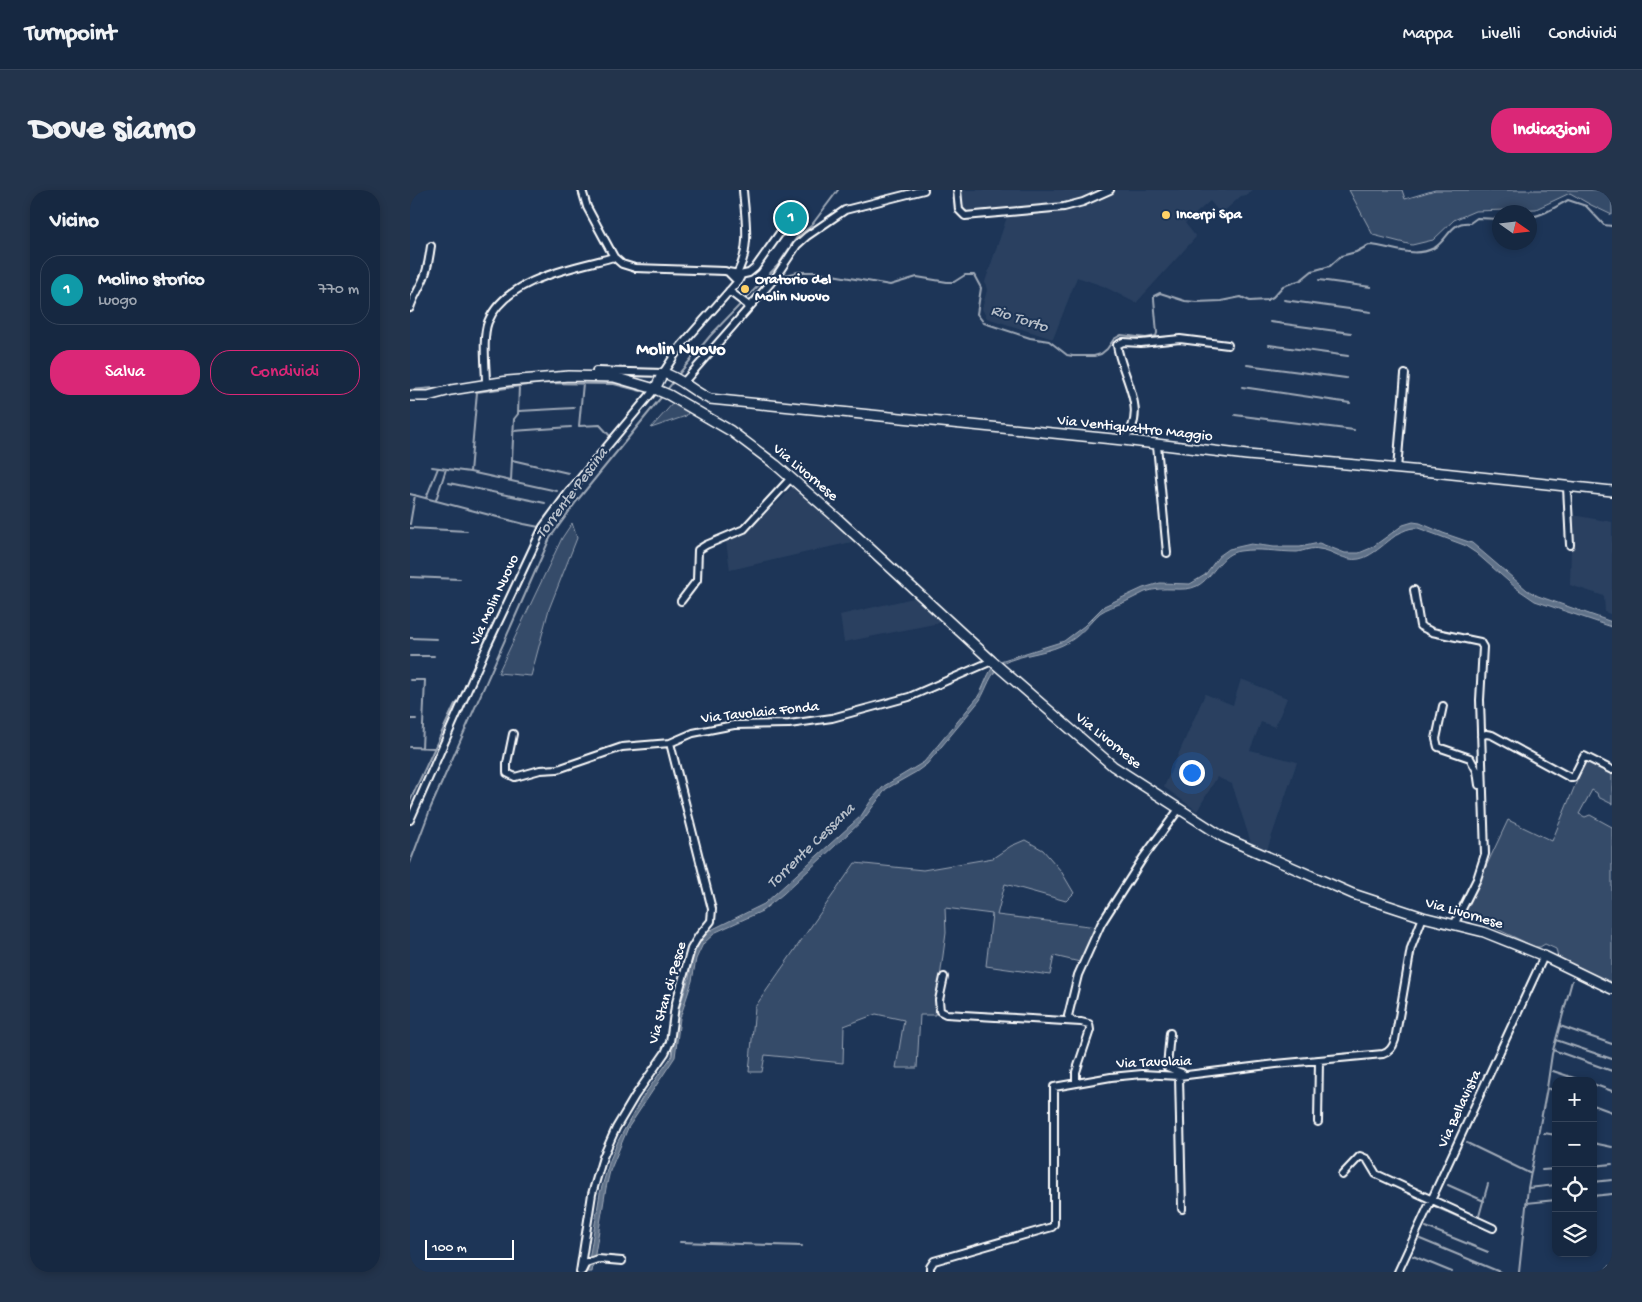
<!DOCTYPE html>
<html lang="it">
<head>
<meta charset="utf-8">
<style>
	body { margin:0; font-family:"Gochi Hand",sans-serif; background:#23344c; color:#f1f3f6 }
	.controls { position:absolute; right:15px; bottom:15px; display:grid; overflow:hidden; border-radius:10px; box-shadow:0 2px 8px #0003 }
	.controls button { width:45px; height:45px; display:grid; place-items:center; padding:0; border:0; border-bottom:1px solid #35445a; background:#162841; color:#f1f3f6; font:25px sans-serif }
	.compass { position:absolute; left:1082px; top:15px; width:45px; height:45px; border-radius:50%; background:#162841; box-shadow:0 2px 8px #0003; rotate:104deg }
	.scale { position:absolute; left:15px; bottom:12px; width:89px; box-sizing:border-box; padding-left:5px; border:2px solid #fff; border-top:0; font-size:14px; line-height:18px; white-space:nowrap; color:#fff; -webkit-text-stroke:4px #1d3557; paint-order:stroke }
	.you { position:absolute; left:781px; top:582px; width:18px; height:18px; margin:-12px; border:4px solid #fff; border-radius:50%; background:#1a73e8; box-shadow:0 0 0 8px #1a73e833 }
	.badge { display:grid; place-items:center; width:32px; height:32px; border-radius:50%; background:#db2777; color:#fff; font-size:16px; font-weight:700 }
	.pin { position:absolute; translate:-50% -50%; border:2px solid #fff; box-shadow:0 1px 5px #0006 }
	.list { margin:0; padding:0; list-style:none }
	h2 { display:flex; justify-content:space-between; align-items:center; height:65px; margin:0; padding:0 20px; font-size:21px }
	h2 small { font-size:16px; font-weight:400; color:#9ea6b1 }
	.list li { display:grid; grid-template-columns:32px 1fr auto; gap:15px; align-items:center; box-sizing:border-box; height:70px; margin:0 10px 10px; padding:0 10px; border:1px solid #35445a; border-radius:20px }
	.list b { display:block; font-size:19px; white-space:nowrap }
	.list p { margin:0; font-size:16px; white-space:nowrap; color:#9ea6b1 }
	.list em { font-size:16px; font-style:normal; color:#9ea6b1 }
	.actions { display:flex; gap:10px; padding:15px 20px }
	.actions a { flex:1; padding:11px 0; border:1px solid #db2777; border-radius:20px; text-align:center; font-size:18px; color:#db2777 }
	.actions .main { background:#db2777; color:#fff }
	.icon { flex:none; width:28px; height:28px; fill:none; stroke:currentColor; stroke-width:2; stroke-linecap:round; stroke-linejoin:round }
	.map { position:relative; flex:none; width:1202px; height:1082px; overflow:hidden; border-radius:20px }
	header { display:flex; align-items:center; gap:30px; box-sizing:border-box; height:70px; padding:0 25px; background:#162841; border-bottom:1px solid #35445a }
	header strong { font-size:24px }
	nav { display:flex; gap:28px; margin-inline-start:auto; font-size:18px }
	.intro { display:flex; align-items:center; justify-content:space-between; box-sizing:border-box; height:120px; padding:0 30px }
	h1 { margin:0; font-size:35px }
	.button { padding:12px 22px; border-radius:20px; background:#db2777; color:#fff; font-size:18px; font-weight:700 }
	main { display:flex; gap:30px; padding:0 30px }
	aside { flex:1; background:#162841; border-radius:20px; box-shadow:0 2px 8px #0003 }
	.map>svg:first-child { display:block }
	.built { fill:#2a4161 }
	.green { fill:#364b69; stroke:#9aa5b4 }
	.water { fill:#617289; stroke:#a0aab8 }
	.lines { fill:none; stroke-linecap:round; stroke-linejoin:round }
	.stream { stroke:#a0aab8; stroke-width:2 }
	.minor-casing { stroke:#fff; stroke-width:10 }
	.tertiary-casing { stroke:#fff; stroke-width:12 }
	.secondary-casing { stroke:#fff; stroke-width:12 }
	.minor { stroke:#1d3557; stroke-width:6 }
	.tertiary { stroke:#1d3557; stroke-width:9 }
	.secondary { stroke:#1d3557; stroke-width:9 }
	.poi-dot { fill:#ffd166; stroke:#1d3557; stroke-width:2 }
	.labels { text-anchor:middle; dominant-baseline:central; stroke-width:4; stroke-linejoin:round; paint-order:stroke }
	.poi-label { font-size:15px; font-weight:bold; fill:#fff; stroke:#1d3557; text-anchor:start }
	.street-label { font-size:15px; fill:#fff; stroke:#1d3557 }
	.water-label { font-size:16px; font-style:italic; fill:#b8c0ca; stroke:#1d3557 }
	.quarter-label { font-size:18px; font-weight:bold; fill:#fff; stroke:#1d3557 }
</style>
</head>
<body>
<header>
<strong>Turnpoint</strong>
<nav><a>Mappa</a><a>Livelli</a><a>Condividi</a></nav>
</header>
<div class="intro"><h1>Dove siamo</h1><a class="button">Indicazioni</a></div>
<main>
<aside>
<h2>Vicino<small></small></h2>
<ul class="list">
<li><span class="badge" style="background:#0f9aa8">1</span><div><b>Molino storico</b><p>Luogo</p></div><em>770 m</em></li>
</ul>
<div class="actions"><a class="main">Salva</a><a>Condividi</a></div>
</aside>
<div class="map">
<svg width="1202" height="1082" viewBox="0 0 1202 1082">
	<rect width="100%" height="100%" fill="#1d3557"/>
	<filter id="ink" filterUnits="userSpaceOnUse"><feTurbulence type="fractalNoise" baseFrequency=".02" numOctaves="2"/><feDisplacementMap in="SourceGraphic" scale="10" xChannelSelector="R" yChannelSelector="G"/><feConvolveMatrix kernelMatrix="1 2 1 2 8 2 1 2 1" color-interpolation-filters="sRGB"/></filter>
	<g filter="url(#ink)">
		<path class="built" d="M549 0H843L837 5 831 6 811 24 800 11 775 33 786 47 726 113 693 96 667 87 643 149 577 128 572 119 577 100 575 92 597 27 552 30Z
			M383 296 446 351 320 380 316 351 331 344 372 309Z
			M1162 325 1202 332V425L1195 422 1194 406 1160 395Z
			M508 407 534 432 434 452 430 425Z
			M831 489 877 508 865 537 851 532 840 560 887 572 857 660 841 653 822 594 807 587 787 621 754 597 795 504 823 515Z"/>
		<path class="green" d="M939 0H992L995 9 1025 0H1202V25L1181 15 1160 3 1126 19 1065 21 1044 30 1023 50 1002 55 963 45Z
			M264 212 280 220 276 226 241 238Z
			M162 333 167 348 139 419 121 486 88 483 152 348Z
			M1176 569 1202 583V614L1188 607 1187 603 1182 600 1169 624 1175 627 1180 625 1202 637V793L1148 768 1146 759 1135 754 1130 757H1125L1066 729 1055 726 1054 723 1098 630 1142 651Z
			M615 650 633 660 651 681 664 703 656 711 595 694 587 725 687 737 670 772 644 766 640 785 576 776 582 724 535 718 536 743 525 825H510L507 878H486L494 830 466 824 434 836 433 873 355 865 352 882H339L345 817 445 673 513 680 583 668 601 656Z"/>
		<path class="water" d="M1003 332 1010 333 1033 343 1062 353 1117 400 1128 406 1202 432V437L1125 411 1106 398 1066 363 1054 355 1008 338C986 336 970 365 949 369 934 372 923 360 909 359 902 357 894 361 887 362 868 362 849 358 830 361 810 363 804 387 787 396 773 403 754 395 735 402 728 405 722 409 715 412 707 415 697 418 690 423 680 432 672 444 660 451 640 464 612 463 592 474 580 484 577 498 570 510L517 574 506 582 476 599 453 630 373 704 352 721 306 742 293 754 286 769 282 791 270 828 265 867 218 938 200 981 196 998 182 1082H177L190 1003 200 970 208 951 232 908 262 866 267 825 279 788 283 764 291 748 303 739 354 714 451 626 462 609 474 596 514 572 567 508C575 496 577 482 587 472L654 451 674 436 694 416 733 398 750 393 780 394 795 385 809 366 819 359 841 354 864 357H890L909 353 935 363H949L961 358 993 335Z"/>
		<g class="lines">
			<path class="stream" d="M1120 27C1133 26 1147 16 1158 10L1176 16 1194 35 1202 36
				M368 87 388 82H405L480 95 507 87 537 92H544L555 85H564L571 98 567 124 574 133 620 148 639 151 657 165 663 166H684L691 164 697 159 704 149 711 145 736 148 746 146 747 143 744 109V106L750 103 775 111 786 112 811 111 831 107 840 111 857 110 863 107 873 96 891 90 902 81 920 76 931 66 946 62 959 55C981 56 1003 69 1024 58 1039 49 1040 31 1060 33L1067 28 1090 29
				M354 90 361 88
				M909 90 961 97
				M874 110 961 122
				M860 132 941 143
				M859 155 938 166
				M837 175 936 188
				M268 185 300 146 368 75 387 47 401 36 428 0
				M173 193 169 236 190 235 200 246
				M832 197 940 213
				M0 200 36 197
				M256 201 264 191
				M0 211H13
				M109 221 164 218
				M825 225 944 240
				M103 241 161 237
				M102 270 158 283
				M22 277 60 282 147 301
				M60 282 67 202 133 193 204 194 231 201
				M101 290 104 229 108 224 109 196
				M39 293 135 313
				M0 304 114 334 129 337 132 334
				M16 308 28 278
				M26 310 36 279
				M0 334 5 305
				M0 338 57 341
				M0 387 50 389
				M0 448 27 449
				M0 466H24
				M0 490H15L12 558
				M0 529H6
				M0 557 25 558
				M0 611 45 514
				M0 673 21 617 140 348 166 312 253 205
				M1150 836 1202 854
				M1146 850 1202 869
				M1143 860 1202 881
				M1143 881 1173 891
				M1183 894 1202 901
				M1137 898 1146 901
				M1183 915 1202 922
				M1134 943 1146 945
				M1057 953 1119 983
				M1183 953 1202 957
				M1183 976 1202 974
				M1132 980 1146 979
				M1183 992 1202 990
				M1038 995 1074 1011
				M1118 998 1146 995
				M1183 1006 1202 1004
				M1116 1013 1146 1010
				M1026 1017 1065 1034
				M1065 1026H1069L1078 994
				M1016 1037 1078 1062
				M1010 1049 1090 1082
				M270 1052 392 1056
				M1003 1066 1042 1082
				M1109 1082 1118 998 1137 898 1142 864 1162 791"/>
			<defs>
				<path id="minor" d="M172 0 177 17 204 67 212 74 225 78 315 81 318 82 328 92
					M547 0 549 20 555 26 654 17 673 12 700 0
					M326 85C342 59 335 28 333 0
					M330 85 339 83 345 78 374 37
					M319 101 339 116
					M0 118C3 108 8 101 12 92 18 81 19 68 21 56
					M186 181 253 183 270 157 329 90 331 86 329 84 318 82
					M273 193 365 88 387 55 397 46 435 20 514 0
					M76 194C76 177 72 148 78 132 96 88 163 78 204 67
					M713 250C741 223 711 186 707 155L713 152 731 153 770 149 818 155
					M747 255 757 363
					M987 279 995 184
					M1157 297 1160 355
					M1004 400 1010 436 1022 442 1070 452 1073 457 1070 510 1075 664 1067 689 1044 735
					M271 411 287 390 288 360 296 355 334 339 381 288
					M1033 516 1026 549 1028 557 1060 568 1067 581 1069 595
					M103 544 97 573V583L105 587 130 580 148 579 212 557 260 553 283 543 324 535 379 534 422 528 499 507 582 471
					M1071 546 1076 544 1082 545 1161 588H1163L1174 566 1202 580
					M0 630 78 454 133 337 158 303 245 199
					M534 787 529 810 530 821 536 824 671 832 679 834 680 840 666 882V893
					M662 831 658 826 668 785 691 734 733 668 769 619
					M760 843 757 877 772 883
					M769 886 772 1019
					M908 932 909 870
					M932 985 950 966 957 969 966 984 1083 1038
					M172 1081 176 1073 188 1069 212 1071
					M170 1082 182 1004 193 967 206 938 225 906 255 863 260 852 265 816 281 759 288 747 301 731 302 719 260 553
					M520 1082V1077L524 1071 642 1037 644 1034V897L701 887 732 884 769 886 866 874 973 864C980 862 983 857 985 850L1001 758 1013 727
					M988 1082 1134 766"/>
				<path id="tertiary" d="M245 199 253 183C270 187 283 202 300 209L713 250 837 265 1023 282 1202 301"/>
				<path id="secondary" d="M0 206H18L41 200 98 191 159 186 204 187 245 199 259 205 321 241 366 275 428 329 582 471 703 576 813 647 943 704 1013 727 1074 742 1134 766 1202 799
					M1201 1082 1202 1081"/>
			</defs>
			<use href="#minor" class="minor-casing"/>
			<use href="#tertiary" class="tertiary-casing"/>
			<use href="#secondary" class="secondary-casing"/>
			<use href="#minor" class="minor"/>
			<use href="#tertiary" class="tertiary"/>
			<use href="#secondary" class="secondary"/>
		</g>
	</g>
	<g class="poi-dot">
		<circle cx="756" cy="25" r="5"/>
		<circle cx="335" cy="99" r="5"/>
	</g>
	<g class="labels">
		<g class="poi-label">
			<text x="766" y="25">Incerpi Spa</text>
			<text x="345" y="90">Oratorio del<tspan x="345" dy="17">Molin Nuovo</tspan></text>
		</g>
		<g class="street-label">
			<text transform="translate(725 239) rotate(6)">Via Ventiquattro Maggio</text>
			<text transform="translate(395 283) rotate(40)">Via Livornese</text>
			<text transform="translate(85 410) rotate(-65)">Via Molin Nuovo</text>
			<text transform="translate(350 523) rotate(-6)">Via Tavolaia Fonda</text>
			<text transform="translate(698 551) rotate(39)">Via Livornese</text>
			<text transform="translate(1054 724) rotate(16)">Via Livornese</text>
			<text transform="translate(258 803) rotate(-74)">Via Stan di Pesce</text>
			<text transform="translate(744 873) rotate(-2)">Via Tavolaia</text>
			<text transform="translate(1050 919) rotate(-65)">Via Bellavista</text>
		</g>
		<g class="water-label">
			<text transform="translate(609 130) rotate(18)">Rio Torto</text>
			<text transform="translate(163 304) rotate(-53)">Torrente Pescina</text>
			<text transform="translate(402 657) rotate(-44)">Torrente Cessana</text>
		</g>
		<g class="quarter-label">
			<text x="271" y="160">Molin Nuovo</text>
		</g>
	</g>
</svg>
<div class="controls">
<button>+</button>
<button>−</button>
<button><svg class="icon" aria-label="locate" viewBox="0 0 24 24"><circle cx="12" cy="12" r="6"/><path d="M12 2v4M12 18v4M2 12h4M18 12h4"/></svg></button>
<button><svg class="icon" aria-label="layers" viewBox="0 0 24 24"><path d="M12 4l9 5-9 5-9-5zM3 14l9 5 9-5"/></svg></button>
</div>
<svg class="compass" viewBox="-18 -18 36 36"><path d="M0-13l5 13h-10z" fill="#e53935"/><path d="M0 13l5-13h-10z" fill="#9ea6b1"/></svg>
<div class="scale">100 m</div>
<div class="you"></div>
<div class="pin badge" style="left:381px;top:28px;background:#0f9aa8">1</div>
</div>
</main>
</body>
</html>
